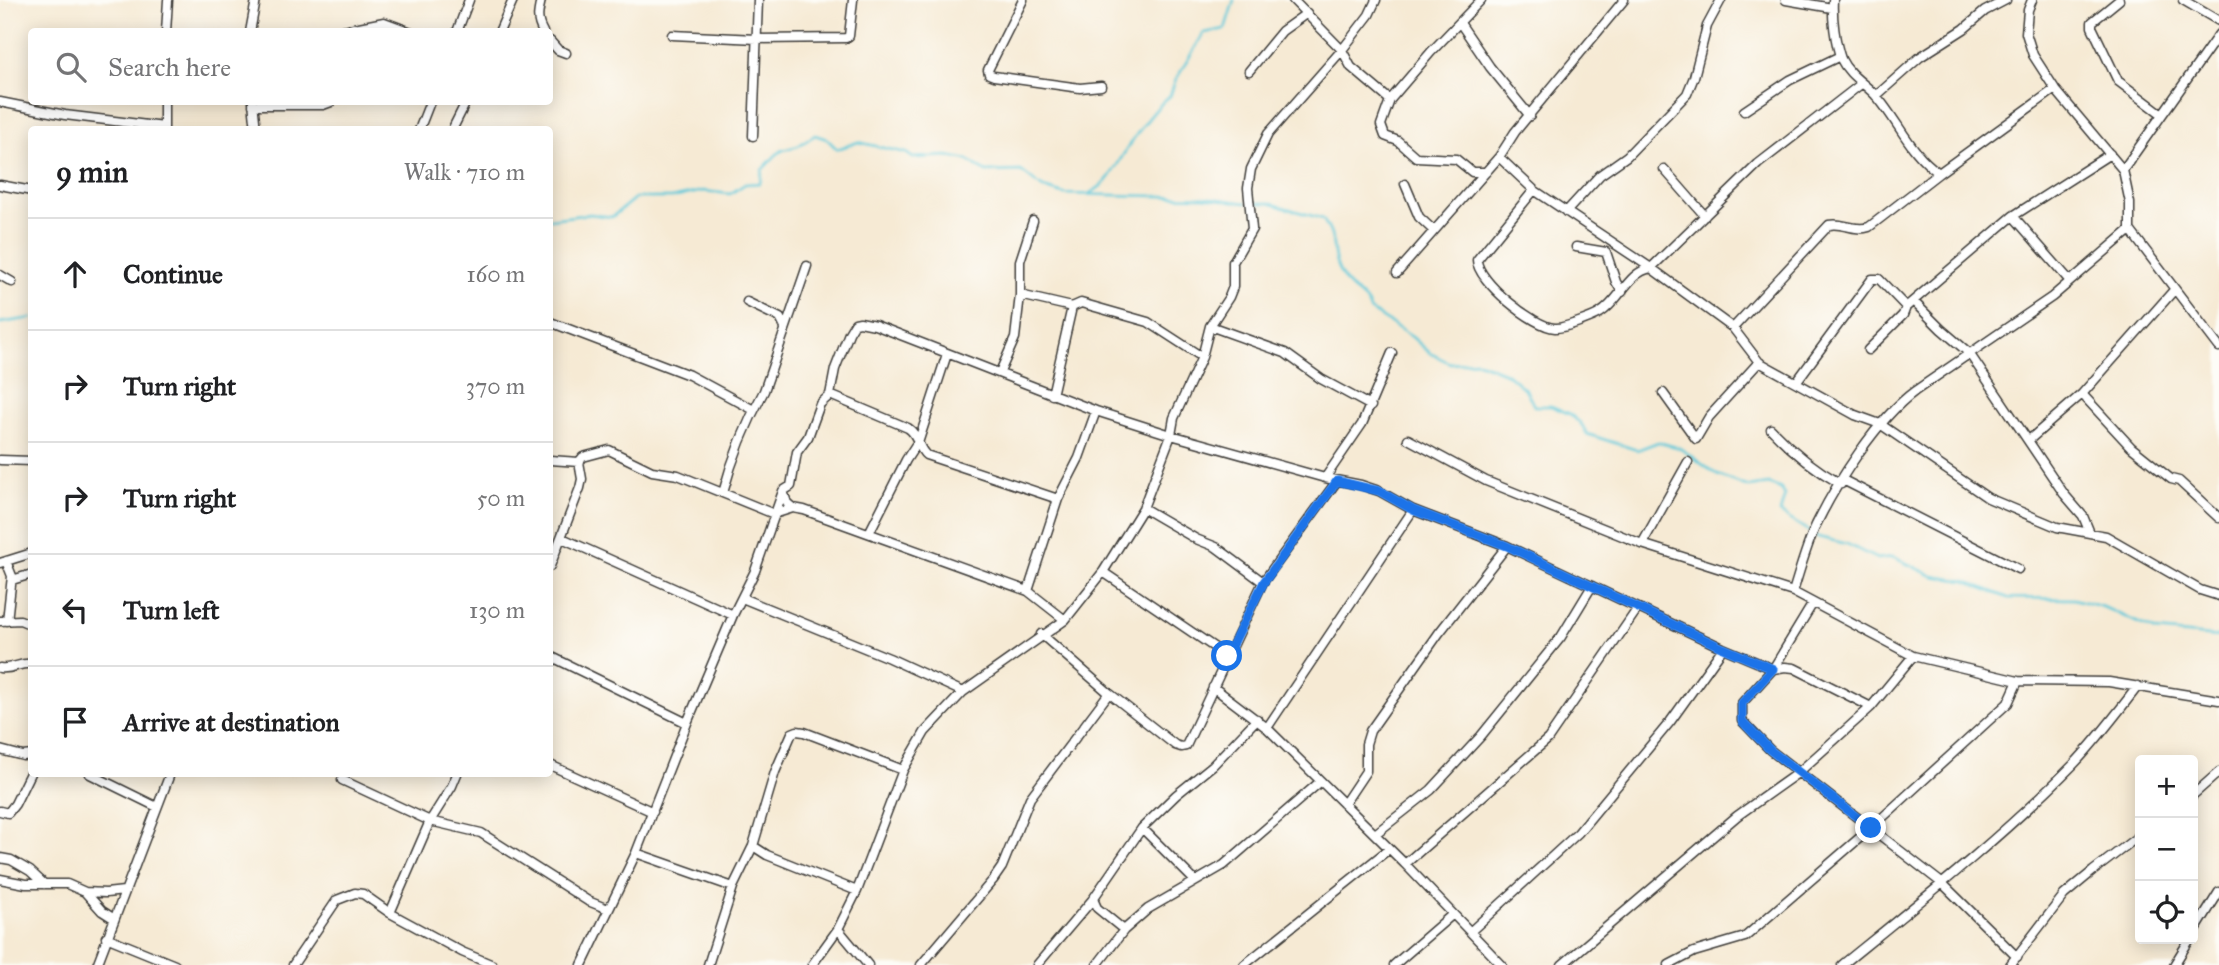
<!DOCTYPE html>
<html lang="en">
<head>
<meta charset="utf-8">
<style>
	body { margin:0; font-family:"IM FELL Great Primer",serif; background:#f6f6f6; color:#202124 }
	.controls { position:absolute; right:21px; bottom:21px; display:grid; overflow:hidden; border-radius:7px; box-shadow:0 4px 18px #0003 }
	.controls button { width:63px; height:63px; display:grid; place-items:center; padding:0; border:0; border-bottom:2px solid #e0e0e0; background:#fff; color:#202124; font:35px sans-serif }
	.stop { position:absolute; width:21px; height:21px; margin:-16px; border:5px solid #1a73e8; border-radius:50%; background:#fff }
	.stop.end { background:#1a73e8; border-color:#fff; box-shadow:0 2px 7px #0008 }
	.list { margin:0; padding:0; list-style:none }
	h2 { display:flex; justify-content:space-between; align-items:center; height:91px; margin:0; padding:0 28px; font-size:30px }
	h2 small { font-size:23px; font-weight:400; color:#757577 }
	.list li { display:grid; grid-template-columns:46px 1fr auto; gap:21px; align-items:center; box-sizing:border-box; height:112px; padding:0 28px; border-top:2px solid #e0e0e0 }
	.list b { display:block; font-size:26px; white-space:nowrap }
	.list em { font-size:23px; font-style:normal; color:#757577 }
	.icon { flex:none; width:38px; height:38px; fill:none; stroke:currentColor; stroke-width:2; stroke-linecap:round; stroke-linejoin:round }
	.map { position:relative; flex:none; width:2219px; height:965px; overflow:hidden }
	.search { position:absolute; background:#fff; box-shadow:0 4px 18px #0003; left:28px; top:28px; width:525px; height:77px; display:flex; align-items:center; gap:18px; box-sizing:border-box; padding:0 24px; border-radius:7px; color:#757577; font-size:26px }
	.panel { position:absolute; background:#fff; box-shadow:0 4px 18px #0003; left:28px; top:126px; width:525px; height:651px; border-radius:7px }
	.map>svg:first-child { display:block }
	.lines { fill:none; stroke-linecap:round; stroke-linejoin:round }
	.stream { stroke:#5fc9da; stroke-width:2.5 }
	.minor-casing { stroke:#3d3b38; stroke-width:11 }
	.minor { stroke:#fff; stroke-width:8 }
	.route { stroke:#1a73e8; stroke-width:9 }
</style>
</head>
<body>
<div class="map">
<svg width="2219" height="965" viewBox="0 0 2219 965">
	<rect width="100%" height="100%" fill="#fdfcf7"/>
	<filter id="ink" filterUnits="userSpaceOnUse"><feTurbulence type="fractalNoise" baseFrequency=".0143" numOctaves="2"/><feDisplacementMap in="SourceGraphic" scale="14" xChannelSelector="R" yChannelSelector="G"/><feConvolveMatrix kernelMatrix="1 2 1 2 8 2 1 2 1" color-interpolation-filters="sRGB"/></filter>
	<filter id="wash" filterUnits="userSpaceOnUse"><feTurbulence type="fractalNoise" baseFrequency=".00686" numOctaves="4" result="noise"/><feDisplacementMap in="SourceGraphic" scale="28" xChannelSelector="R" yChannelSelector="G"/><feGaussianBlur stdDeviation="1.57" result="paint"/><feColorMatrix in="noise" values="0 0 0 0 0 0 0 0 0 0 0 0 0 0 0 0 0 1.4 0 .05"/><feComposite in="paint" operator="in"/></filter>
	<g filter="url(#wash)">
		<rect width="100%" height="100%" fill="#f6ead4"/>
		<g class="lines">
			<path class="stream" d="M1090 193C1109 184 1114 169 1125 152 1134 137 1157 105 1170 96L1175 81 1204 33 1225 29 1234 0
				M1252 203H1269L1323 219C1326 225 1331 232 1332 239 1335 257 1334 265 1345 281 1352 293 1366 295 1370 310L1412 337 1430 353 1450 363 1476 361 1506 373 1526 390 1534 406H1551L1570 414 1582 425 1587 434 1637 450 1658 442 1680 448 1717 475 1749 487 1769 484 1781 489 1785 495 1780 513 1818 537 1847 544 1877 559 1893 557 1933 576 1965 581 2008 598 2074 599 2103 607 2156 631 2219 637
				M550 219 590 214 612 217 635 198H672L703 191 730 194 745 184 760 183 762 170 776 155 783 150 798 146 815 135 827 139 837 149 858 142 906 153 913 158 947 156 968 160 986 172 1021 171 1043 188 1064 194 1204 197 1246 203
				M0 323 32 318"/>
		</g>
	</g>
	<g filter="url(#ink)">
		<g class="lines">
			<defs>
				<path id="minor" d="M541 0C538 13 536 20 543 32
					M1023 0 988 70 989 74 994 76 1080 88 1101 86
					M1293 0 1342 50 1351 67 1390 100 1431 52 1481 0
					M1786 0 1832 8
					M1833 0C1832 18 1835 42 1841 59 1849 76 1866 84 1878 98 1899 123 1911 154 1939 173
					M2032 0 2028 10 2026 33 2033 55 2055 89 2123 170 2130 203V230L2219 347
					M2119 0 2092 22V27L2118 81 2162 114
					M2183 0 2219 21
					M1460 23 1490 67 1530 116
					M166 32 168 0
					M250 32 256 0
					M334 32 384 22 411 32
					M457 32 469 0
					M499 32 513 0
					M672 35 757 39 846 38 849 36 853 0
					M550 41 558 50 566 53
					M1249 71 1282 31 1307 13
					M1876 96 1920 57 1964 29 1985 11 2006 0
					M1390 100 1381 125 1385 136 1398 141 1416 157 1456 159 1472 172H1486
					M0 102 65 115 164 127
					M253 102 256 130
					M253 105H323L331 102
					M1744 111 1790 80 1840 56
					M164 130V102
					M419 130 430 102
					M452 130 466 102
					M753 136 758 0
					M1499 157 1534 190 1651 268 1733 328 1759 362 1855 415 1880 424 1988 498 2057 527 2106 536 2200 590 2219 596
					M1664 169 1705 216
					M2123 170 2219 34
					M1405 184 1419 217 1434 231
					M0 185 32 191
					M1534 190 1477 260C1477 281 1534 327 1555 328 1562 329 1594 317 1600 313 1620 301 1628 272 1651 268L1758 164 1861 84
					M1566 212 1600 175 1627 156 1687 94 1694 77 1707 26 1721 0
					M2013 216 2070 281
					M1576 247 1606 252 1616 282 1622 292
					M1397 273 1499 157 1515 132 1624 0
					M0 275 12 282
					M1020 295 1072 307
					M1913 301 1941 329 1969 353 2064 494 2083 516 2090 533
					M747 302 780 318 785 328
					M550 322 689 375 752 409
					M1210 326 1285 353 1321 379 1371 406
					M1733 328 1829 225C1843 222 1854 232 1869 227L1939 173 2055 89
					M1868 350 1903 315 1906 307
					M1000 372 1015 338 1020 295V261L1033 221
					M1797 381 1872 279H1879L1906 307 2013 216 2110 154
					M1663 393 1696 439 1709 417 1759 362
					M2082 394 2131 447 2171 479 2179 481 2219 518
					M830 395 908 428C919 435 917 447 926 455L1058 499 1028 591
					M1052 395 1072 307 1081 303 1148 322 1202 357
					M1771 429C1792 451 1814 469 1841 484
					M1408 439 1486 481 1642 544 1793 592 1913 656 2018 681 2109 682 2219 700
					M2029 440 2082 394 2175 289
					M0 460 32 461
					M550 460 579 462
					M579 462 583 457 609 450 652 471 678 475 774 514 793 508 804 510 1028 591 1065 620
					M1325 478 1362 424 1392 353
					M1843 480 2018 569
					M723 493C733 455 745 426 764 391L807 266
					M1058 499 1079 458 1096 411
					M793 508 787 503 783 491 791 486 797 452 808 437 820 404 830 395 835 369 849 333 855 323 860 322 875 325 1096 411 1171 435 1325 478 1361 485 1379 491 1413 510 1507 546 1723 648 1773 669 1785 667 1794 668 1871 707
					M1143 508 1196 539 1216 547 1263 582
					M869 533 906 460 919 440 947 354
					M562 538 733 615
					M1642 544 1688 462
					M6 561 12 576 7 621
					M0 563 32 553
					M550 566 580 488 582 479 579 462
					M1103 572 1227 656
					M12 580 32 574
					M1793 592C1800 570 1806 547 1816 525 1837 482 1877 419 1915 391L2052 297 2130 230
					M742 598 889 658 963 692
					M1813 603 1773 669 1742 703V721L1770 750 1943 884 2017 957
					M0 621 20 620 32 625
					M1041 634 1109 693 1175 745 1181 747 1186 746 1263 582 1337 481
					M550 656 687 723
					M0 668C13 670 20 662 32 664
					M1213 687 1267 728 1405 864 1502 965
					M1267 728 1413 510
					M0 750 23 756 32 755
					M550 765 653 812
					M90 774 157 807
					M342 780 430 821 481 833 588 901 608 909
					M2193 795 2219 772
					M1344 804 1366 771V744L1370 731 1439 633 1507 546
					M0 811 8 813 15 804 32 769
					M1142 828 1195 881
					M1375 834 1431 790 1481 736 1561 637 1592 586
					M753 846 767 855 857 891
					M636 853 733 887
					M0 858 11 860 30 871 44 884
					M1405 864 1548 739 1638 608
					M0 879 26 884H67L85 892 106 893 124 891
					M85 892 102 911 113 918
					M1093 899 1097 908 1124 930
					M390 913 430 821 452 786 457 774
					M838 929 868 965
					M1471 931 1578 833 1670 722 1723 648
					M2193 934 2219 892
					M106 937 175 965
					M97 965 170 774
					M293 965 337 900 355 893 363 894 390 913 462 952 493 965
					M582 965 636 853 687 723 733 615 755 571 783 491
					M708 965 733 887 753 846 775 772 792 733 797 731 804 732 903 770
					M812 965 838 929 857 891 903 770 925 732 963 692 1065 620 1103 572 1143 508 1171 435 1174 418 1202 357 1210 326 1229 297 1233 287V262L1252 229 1248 188 1251 169 1268 134 1342 50 1369 15 1376 0
					M921 965 993 880 1002 867 1030 798 1109 693
					M1037 965 1093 899 1142 828 1176 795 1213 765 1257 719
					M1097 965 1124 930 1148 909 1224 865 1321 781
					M1244 965 1389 849
					M1394 965 1453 914
					M1562 965 1737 816 1799 772 1871 707 1913 656
					M1669 965 1694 952 1745 937 1871 828 2008 703 2018 681
					M1842 965C1921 901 2002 837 2073 765 2097 740 2117 713 2138 686
					M2010 965 2064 895 2093 871 2140 835
					M2174 965 2190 939"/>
			</defs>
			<use href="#minor" class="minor-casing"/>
			<use href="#minor" class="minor"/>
		</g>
	</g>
	<g class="lines" filter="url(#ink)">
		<path class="route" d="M1227 656 1264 582 1337 481 1379 491 1413 510 1507 546 1723 648 1773 669 1742 703V721L1770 750 1871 828"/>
	</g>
</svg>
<div class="controls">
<button>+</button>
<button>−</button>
<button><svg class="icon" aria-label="locate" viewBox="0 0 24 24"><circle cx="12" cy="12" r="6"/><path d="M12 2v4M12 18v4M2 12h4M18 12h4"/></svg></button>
</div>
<div class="stop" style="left:1227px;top:656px"></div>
<div class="stop end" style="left:1871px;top:828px"></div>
<div class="search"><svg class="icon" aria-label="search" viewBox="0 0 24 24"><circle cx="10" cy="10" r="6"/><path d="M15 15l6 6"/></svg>Search here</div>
<section class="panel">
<h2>9 min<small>Walk · 710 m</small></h2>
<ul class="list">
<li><svg class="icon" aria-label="ahead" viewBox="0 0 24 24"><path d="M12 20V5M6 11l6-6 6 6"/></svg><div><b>Continue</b></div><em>160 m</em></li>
<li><svg class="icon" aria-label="right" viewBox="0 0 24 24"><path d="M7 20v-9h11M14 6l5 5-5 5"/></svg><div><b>Turn right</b></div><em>370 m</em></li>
<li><svg class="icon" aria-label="right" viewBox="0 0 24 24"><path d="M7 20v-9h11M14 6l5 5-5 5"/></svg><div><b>Turn right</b></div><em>50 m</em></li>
<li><svg class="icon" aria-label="left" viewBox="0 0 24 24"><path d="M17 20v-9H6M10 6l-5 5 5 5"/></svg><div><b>Turn left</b></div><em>130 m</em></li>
<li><svg class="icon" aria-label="arrive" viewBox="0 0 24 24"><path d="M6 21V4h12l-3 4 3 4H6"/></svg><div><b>Arrive at destination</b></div></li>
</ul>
</section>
</div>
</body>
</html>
